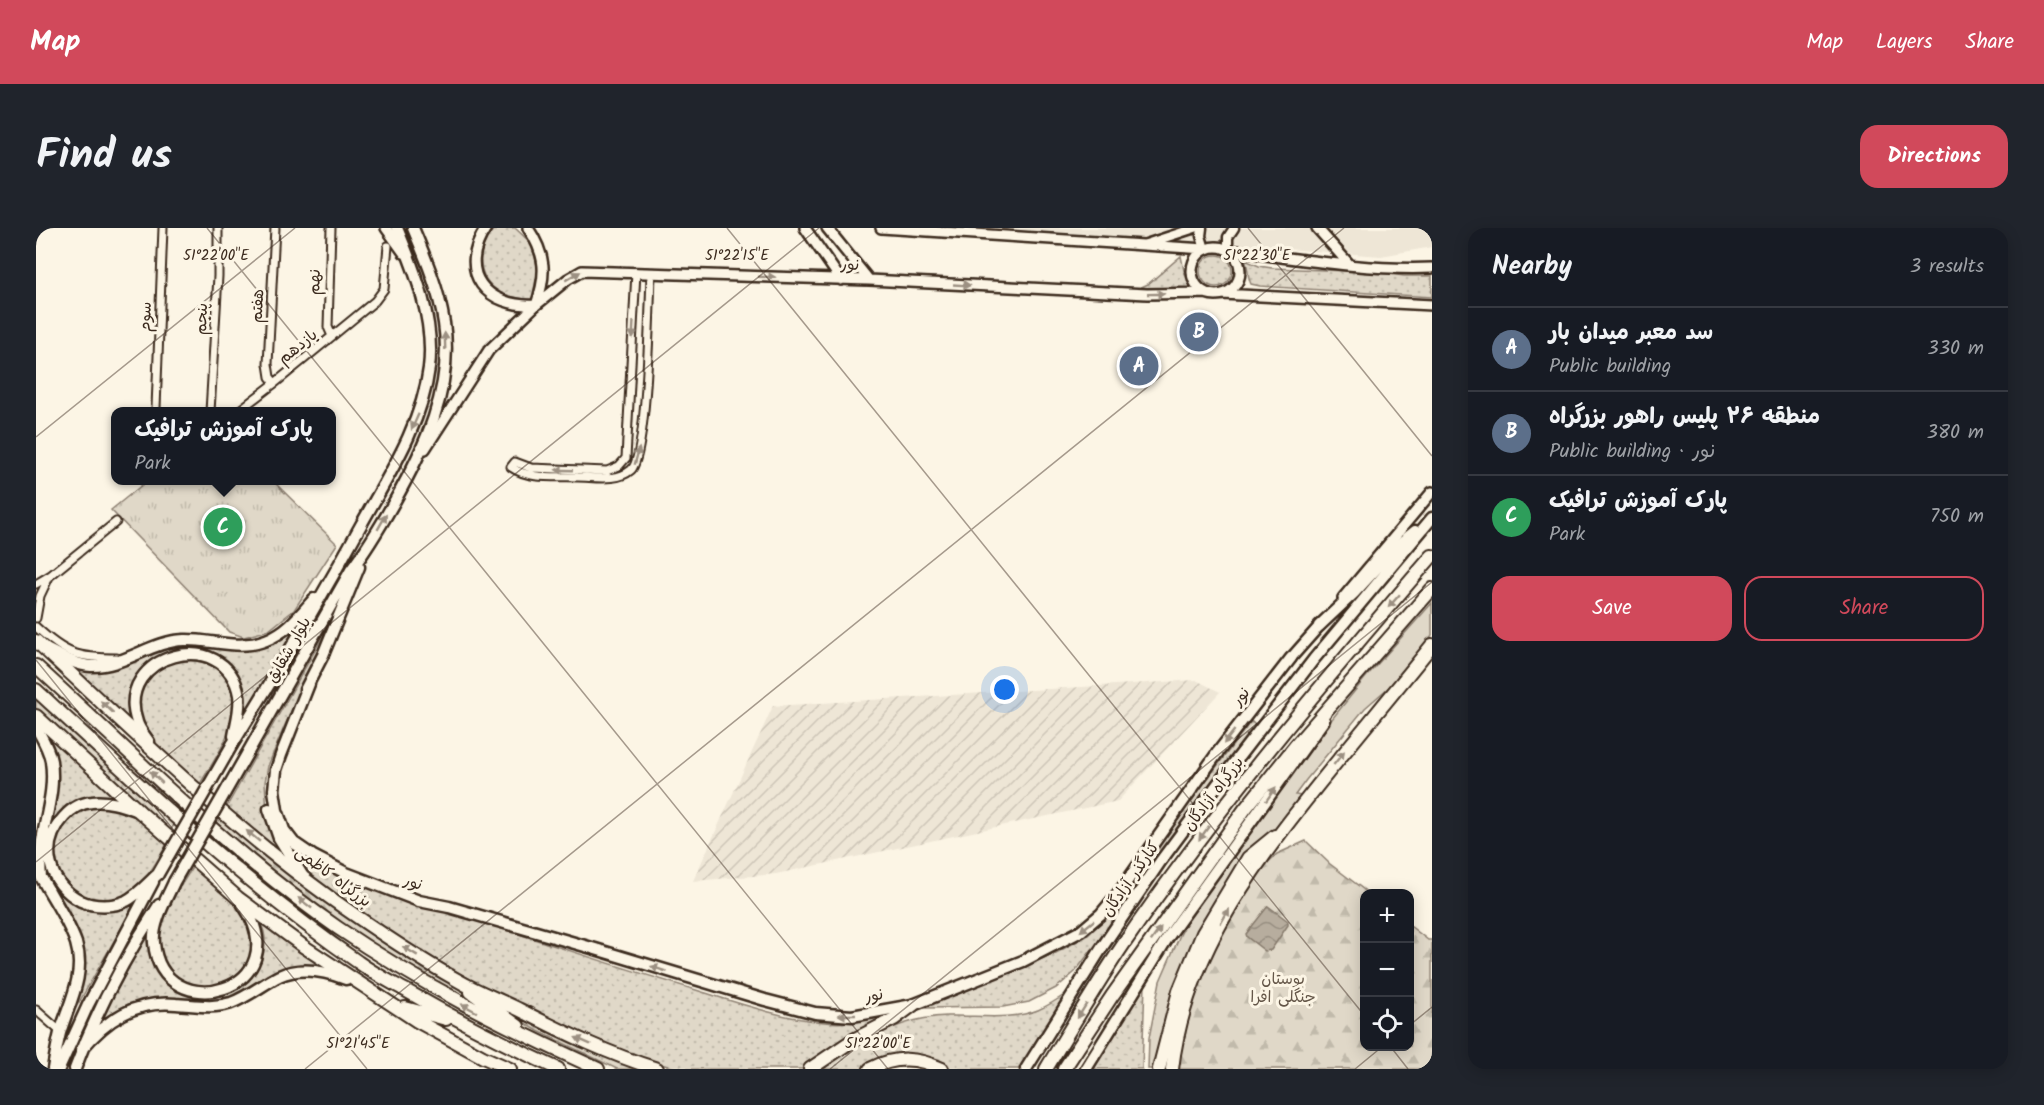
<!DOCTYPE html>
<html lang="en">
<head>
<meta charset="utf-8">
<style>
	body { margin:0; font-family:Kalam,"Playpen Sans Arabic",sans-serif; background:#20242c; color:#f1f3f6 }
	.controls { position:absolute; right:18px; bottom:18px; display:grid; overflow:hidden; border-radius:12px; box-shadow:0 3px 15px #0003 }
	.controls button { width:54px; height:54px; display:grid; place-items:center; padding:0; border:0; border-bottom:2px solid #363941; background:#171b24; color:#f1f3f6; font:30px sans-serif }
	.you { position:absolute; left:969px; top:462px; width:21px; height:21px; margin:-15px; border:4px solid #fff; border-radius:50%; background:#1a73e8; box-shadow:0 0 0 9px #1a73e833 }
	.badge { display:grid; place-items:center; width:39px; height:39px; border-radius:50%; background:#d1495b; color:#fff; font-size:20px; font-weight:700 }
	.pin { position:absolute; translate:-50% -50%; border:3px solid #fff; box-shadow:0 2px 6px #0006 }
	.popup { position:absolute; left:75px; top:179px; width:225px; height:78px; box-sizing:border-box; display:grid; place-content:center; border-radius:12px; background:#171b24; filter:drop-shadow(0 2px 4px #0005); font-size:20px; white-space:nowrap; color:#9ea1a6 }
	.popup b { font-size:22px; color:#f1f3f6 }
	.popup::after { content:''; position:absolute; left:50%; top:100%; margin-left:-12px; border:12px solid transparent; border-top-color:#171b24 }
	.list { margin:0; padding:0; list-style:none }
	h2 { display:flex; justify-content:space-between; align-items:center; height:78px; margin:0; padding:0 24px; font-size:26px }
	h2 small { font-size:20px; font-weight:400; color:#9ea1a6 }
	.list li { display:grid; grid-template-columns:39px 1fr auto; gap:18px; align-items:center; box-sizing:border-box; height:84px; padding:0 24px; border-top:2px solid #363941 }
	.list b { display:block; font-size:22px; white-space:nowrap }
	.list p { margin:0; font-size:20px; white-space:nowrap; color:#9ea1a6 }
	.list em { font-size:20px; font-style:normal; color:#9ea1a6 }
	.actions { display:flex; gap:12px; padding:18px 24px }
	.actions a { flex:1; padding:14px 0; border:2px solid #d1495b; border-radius:18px; text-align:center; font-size:21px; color:#d1495b }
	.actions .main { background:#d1495b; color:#fff }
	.icon { flex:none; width:33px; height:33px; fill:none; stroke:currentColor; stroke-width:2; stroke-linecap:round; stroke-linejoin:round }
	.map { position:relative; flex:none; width:1396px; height:841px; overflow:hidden; border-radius:18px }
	header { display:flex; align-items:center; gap:36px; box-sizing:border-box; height:84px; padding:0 30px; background:#d1495b; color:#fff }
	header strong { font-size:28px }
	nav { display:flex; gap:33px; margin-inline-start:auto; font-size:21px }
	.intro { display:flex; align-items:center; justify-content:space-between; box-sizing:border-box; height:144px; padding:0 36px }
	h1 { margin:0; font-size:42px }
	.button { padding:15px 27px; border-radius:18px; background:#d1495b; color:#fff; font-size:21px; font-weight:700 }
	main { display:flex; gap:36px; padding:0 36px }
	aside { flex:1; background:#171b24; border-radius:18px; box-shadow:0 3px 15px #0003 }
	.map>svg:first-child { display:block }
	.built { fill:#eee6d6 }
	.industrial { fill:url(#industrial-furrows) }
	.grass { fill:url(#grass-dots); stroke:#8e8173; stroke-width:1.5 }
	.forest { fill:url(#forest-firs); stroke:#8e8173; stroke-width:1.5 }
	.park { fill:url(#park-tufts); stroke:#8e8173; stroke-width:1.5 }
	.garden { fill:#e0d8c8; stroke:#8e8173; stroke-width:1.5 }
	.water { fill:url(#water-waves); stroke:#85796b; stroke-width:1.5 }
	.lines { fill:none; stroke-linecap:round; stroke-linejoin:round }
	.minor-casing { stroke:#3b2a1e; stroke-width:11 }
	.tertiary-casing { stroke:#3b2a1e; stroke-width:13 }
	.secondary-casing { stroke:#3b2a1e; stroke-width:14 }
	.primary-casing { stroke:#3b2a1e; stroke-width:15 }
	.trunk-casing { stroke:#3b2a1e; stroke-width:16 }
	.motorway-casing { stroke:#3b2a1e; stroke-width:16 }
	.minor { stroke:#fcf5e5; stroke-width:7 }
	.tertiary { stroke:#fcf5e5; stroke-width:8 }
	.secondary { stroke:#fcf5e5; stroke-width:9 }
	.primary { stroke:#fcf5e5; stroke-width:10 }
	.trunk { stroke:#fcf5e5; stroke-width:12 }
	.motorway { stroke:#fcf5e5; stroke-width:12 }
	.primary-bridge-casing { stroke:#3b2a1e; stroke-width:15; stroke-linecap:butt }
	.primary-bridge { stroke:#fcf5e5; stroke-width:10 }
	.oneway { fill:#9c9082 }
	.ticks { fill:none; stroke:#3b2a1e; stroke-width:1.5; stroke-opacity:0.45 }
	.labels { text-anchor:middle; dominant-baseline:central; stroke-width:6; stroke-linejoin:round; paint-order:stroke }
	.street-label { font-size:16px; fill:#3b2a1e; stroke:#fcf5e5 }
	.park-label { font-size:16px; fill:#645648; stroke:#fcf5e5 }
	.ticks-label { font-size:15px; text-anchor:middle; fill:#3b2a1e; stroke:#fcf5e5; stroke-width:6; stroke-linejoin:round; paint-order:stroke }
</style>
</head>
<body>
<header>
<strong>Map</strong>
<nav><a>Map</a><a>Layers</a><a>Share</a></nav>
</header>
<div class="intro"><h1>Find us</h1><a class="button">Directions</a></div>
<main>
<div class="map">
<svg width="1396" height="841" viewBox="0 0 1396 841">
	<defs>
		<pattern id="industrial-furrows" width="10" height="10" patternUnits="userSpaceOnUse" patternTransform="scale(1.5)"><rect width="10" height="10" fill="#eee6d6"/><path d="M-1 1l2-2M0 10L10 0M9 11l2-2" fill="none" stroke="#cdc5b7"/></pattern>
		<pattern id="grass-dots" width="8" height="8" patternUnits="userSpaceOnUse" patternTransform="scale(1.5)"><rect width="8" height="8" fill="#e0d8c8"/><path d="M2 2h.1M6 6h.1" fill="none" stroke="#c1baab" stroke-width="1.8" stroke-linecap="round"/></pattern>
		<pattern id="forest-firs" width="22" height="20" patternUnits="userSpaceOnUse" patternTransform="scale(1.5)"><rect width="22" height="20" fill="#e0d8c8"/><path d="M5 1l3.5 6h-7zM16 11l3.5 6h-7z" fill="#c1baab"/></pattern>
		<pattern id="park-tufts" width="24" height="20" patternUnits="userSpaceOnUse" patternTransform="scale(1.5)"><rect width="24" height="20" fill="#e0d8c8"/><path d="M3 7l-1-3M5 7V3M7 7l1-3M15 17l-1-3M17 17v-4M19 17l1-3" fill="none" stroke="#c1baab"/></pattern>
		<pattern id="water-waves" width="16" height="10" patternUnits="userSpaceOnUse" patternTransform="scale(1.5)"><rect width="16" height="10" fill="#b7ad9e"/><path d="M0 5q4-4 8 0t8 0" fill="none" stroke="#968d80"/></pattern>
	</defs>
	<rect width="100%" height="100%" fill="#fcf5e5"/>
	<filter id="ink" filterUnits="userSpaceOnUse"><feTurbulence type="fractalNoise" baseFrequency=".0167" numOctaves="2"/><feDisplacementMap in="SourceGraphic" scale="12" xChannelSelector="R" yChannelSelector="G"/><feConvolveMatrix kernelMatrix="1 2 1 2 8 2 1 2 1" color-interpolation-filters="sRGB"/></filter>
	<g filter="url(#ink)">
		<path class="built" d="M964 0H1396V19L1345 28Z"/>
		<path class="industrial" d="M1160 452 1184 464 1082 573 740 646 657 653 737 478Z"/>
		<path class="grass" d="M460 0H479L495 15 502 41 496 72C485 70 473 70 464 64 439 50 439 17 460 0Z
			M1164 43a16 16 0 1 1 32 0a16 16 0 1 1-32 0Z
			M1145 28 1148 43 1156 61 1099 62 1112 56Z
			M1209 32 1223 38 1236 40 1340 44 1368 48H1396V69L1224 58 1215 56C1211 48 1213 40 1209 32Z
			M304 378 249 497 232 538 229 554 231 584 258 639 190 580Z
			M263 392 204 495 206 463C197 454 176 430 166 424 148 413 120 429 107 442L99 499 30 434 47 442 128 419 151 416 204 421Z
			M141 431C160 432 178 433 190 451 213 487 182 525 164 556 139 534 99 511 103 473 106 448 120 441 141 431Z
			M0 471 138 597 133 605 0 482Z
			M1215 493 1220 498 1135 609 1087 680 1039 744 1020 760 993 774 967 779 888 780 926 762 1018 726 1051 708 1068 692 1092 661 1133 602Z
			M7 502 79 569H53L14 600 19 657 28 667 50 680 104 667 33 792 47 748 46 724 6 640 20 531 14 514Z
			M249 506C240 537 232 557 240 590 242 597 244 605 248 611 258 623 275 632 289 639 343 668 403 680 461 699 527 721 593 742 660 762 702 775 745 790 788 794 815 797 839 791 864 783L819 807 767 841H643L585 825 466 769 377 719 316 680 267 642 246 611 241 598 235 570 236 544Z
			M66 577C100 585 106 593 131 616 121 633 111 652 95 664 72 680 36 673 23 647 7 613 31 580 66 577Z
			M157 638 198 673 214 692 218 721 210 739 204 745 178 760 163 759 144 752 129 737 122 718 123 697 134 675Z
			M219 685 295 741C243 730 228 764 184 773 173 775 162 774 152 773 115 771 96 771 66 795L64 794 117 694C115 707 113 719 117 731 133 782 206 779 225 733 232 714 230 702 219 685Z
			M1109 756 1106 841H1052L1088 784Z
			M1034 763 984 841H913L910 839 832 836 826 841H787C821 814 867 789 911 788 941 787 974 793 1002 782 1014 777 1024 770 1034 763Z
			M461 778 601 841H581L502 803Z"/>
		<path class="forest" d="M185 588 469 792C426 769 382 746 341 719 284 683 232 640 181 595Z
			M1270 613 1294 636 1332 665 1328 666V818H1374V698L1392 712H1396V841H1140L1151 783 1181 711 1224 642 1241 626Z"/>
		<path class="park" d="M111 253H237L301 316 258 382 233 402 208 409 193 404 75 282Z"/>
		<path class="garden" d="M1396 375V407L1353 459 1329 480 1270 552 1259 567 1266 568 1232 613 1197 666 1131 841H1112L1113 810 1124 753 1144 707 1159 679 1262 533 1330 449Z"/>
		<path class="water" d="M1232 678 1252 693V697L1235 722 1229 723 1211 709 1210 706Z"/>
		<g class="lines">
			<defs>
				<path id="minor" d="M295 0 292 99 296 108
					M600 44 590 230 583 238 571 243 495 240 479 234 475 239C493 252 521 248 542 249 558 249 581 254 595 242 611 229 614 74 615 45
					M239 155 234 149 232 136 239 0
					M120 180 127 0
					M174 184 182 48V0
					M201 184 239 155 339 73 348 61 352 18
					M0 356 15 347 80 294
					M0 390 4 368 13 349
					M0 399C30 427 42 430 81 430
					M0 782 25 804"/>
				<path id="tertiary" d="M1166 0 1165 8 1169 21
					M1110 16 1159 0
					M1192 22V9L1198 0"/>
				<path id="secondary" d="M350 0 368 25
					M450 0C420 45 451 80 500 77 511 46 510 27 492 0
					M769 0 805 52
					M791 0 833 52
					M845 0 1169 21
					M1281 0 1313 36
					M1156 43a24 24 0 1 1 48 0a24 24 0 1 1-48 0Z
					M1192 22C1256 30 1332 43 1396 40
					M1186 66 1396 77
					M389 221 453 122 500 77 532 51 546 43 833 52 1111 66 1170 65
					M1307 370 1396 264
					M1255 430 1286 395"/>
				<path id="primary" d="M1283 398 1318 365 1362 317 1379 303
					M12 422C26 429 40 437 55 438 88 439 115 413 148 412 176 411 203 423 230 412 251 404 264 387 278 371
					M273 456 245 527 240 542 238 562 241 582 248 602 258 615 277 628 310 645 383 673 413 679 556 720 729 772 779 785 816 788 877 777 987 733 1045 703 1065 686 1084 663 1182 524 1255 430
					M269 462 287 427 323 339
					M0 499C6 510 13 521 15 533 21 574 0 605 5 649 17 671 32 692 40 715 50 747 33 775 24 805 21 817 19 829 17 841
					M113 514C109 508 103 501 101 494 77 426 190 396 203 467 205 481 200 495 198 508
					M196 517C241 445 284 372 325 297 352 248 386 197 393 140 399 92 379 43 361 0
					M211 526 315 342C331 321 344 299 357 276 388 221 418 160 408 95 403 62 390 31 377 0
					M233 581 243 610 266 647
					M100 582C86 577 71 572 56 574 45 575 35 581 28 589 2 617 12 656 45 673 58 679 77 679 90 673 102 667 112 655 122 646
					M138 654C130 672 116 695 118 715 126 801 267 763 206 675
					M45 822C70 792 99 772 140 776 159 777 176 781 195 775 212 769 227 756 243 748 265 738 289 743 310 751
					M23 841 52 777 117 654
					M39 841C59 786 91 726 123 677
					M990 841 1067 718 1124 634 1181 557 1278 431 1396 290
					M1050 841 1132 709 1288 492"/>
				<path id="trunk" d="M0 413C94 501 188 593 293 669 335 699 378 728 423 753 442 764 464 772 484 782 529 805 573 826 621 841
					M0 438C98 527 193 625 302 700 384 756 472 800 562 841
					M0 462C103 557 206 654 322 734 337 745 353 753 369 762 419 791 470 817 522 841
					M0 488 104 584 202 670 267 718 381 793 447 829 474 841
					M435 764 482 798
					M369 780 410 791
					M774 841 817 812 858 791 877 777
					M834 841C860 828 881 829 906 841
					M1010 841C1035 800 1060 757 1087 717 1181 580 1287 454 1396 328
					M1028 841 1076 768 1209 581 1260 517 1396 361
					M1123 841 1143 763 1167 705 1212 630 1239 608"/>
				<path id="motorway" d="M1136 841C1149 731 1211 646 1278 562 1317 513 1357 466 1396 417"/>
			</defs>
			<use href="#minor" class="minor-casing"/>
			<use href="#tertiary" class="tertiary-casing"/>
			<use href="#secondary" class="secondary-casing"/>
			<use href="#primary" class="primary-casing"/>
			<use href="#trunk" class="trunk-casing"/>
			<use href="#motorway" class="motorway-casing"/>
			<use href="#minor" class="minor"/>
			<use href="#tertiary" class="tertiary"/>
			<use href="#secondary" class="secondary"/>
			<use href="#primary" class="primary"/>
			<use href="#trunk" class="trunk"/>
			<use href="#motorway" class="motorway"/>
			<defs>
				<path id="primary-bridge" d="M122 646 196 517
					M138 654 211 526"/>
			</defs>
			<use href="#primary-bridge" class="primary-bridge-casing"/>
			<use href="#primary-bridge" class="primary-bridge"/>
		</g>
		<defs><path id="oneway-solid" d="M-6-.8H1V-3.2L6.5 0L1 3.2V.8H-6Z" transform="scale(1.5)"/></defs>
		<g class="oneway">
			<use href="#oneway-solid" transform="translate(537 48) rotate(-30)"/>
			<use href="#oneway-solid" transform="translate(731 49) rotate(2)"/>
			<use href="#oneway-solid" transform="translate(926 57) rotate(3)"/>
			<use href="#oneway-solid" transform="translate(1120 66) rotate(-1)"/>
			<use href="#oneway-solid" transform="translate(597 102) rotate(93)"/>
			<use href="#oneway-solid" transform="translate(409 113) rotate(-92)"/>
			<use href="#oneway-solid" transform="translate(379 194) rotate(114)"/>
			<use href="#oneway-solid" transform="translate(601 228) rotate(-75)"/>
			<use href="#oneway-solid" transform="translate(528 242) rotate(-178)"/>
			<use href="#oneway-solid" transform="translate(346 294) rotate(-60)"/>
			<use href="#oneway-solid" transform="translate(1358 373) rotate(131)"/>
			<use href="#oneway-solid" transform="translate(71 479) rotate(-137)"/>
			<use href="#oneway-solid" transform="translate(1193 509) rotate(128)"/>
			<use href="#oneway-solid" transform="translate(1303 530) rotate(-52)"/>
			<use href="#oneway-solid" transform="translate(120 549) rotate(-137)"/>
			<use href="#oneway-solid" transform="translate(1235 566) rotate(-55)"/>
			<use href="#oneway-solid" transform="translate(1168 605) rotate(126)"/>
			<use href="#oneway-solid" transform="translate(217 608) rotate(-140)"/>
			<use href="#oneway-solid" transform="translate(269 675) rotate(-142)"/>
			<use href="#oneway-solid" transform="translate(1189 688) rotate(-60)"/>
			<use href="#oneway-solid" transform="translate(1051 698) rotate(141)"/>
			<use href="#oneway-solid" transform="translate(1120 706) rotate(-55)"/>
			<use href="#oneway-solid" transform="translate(374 723) rotate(-149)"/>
			<use href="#oneway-solid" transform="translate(623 741) rotate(-162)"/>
			<use href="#oneway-solid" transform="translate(433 780) rotate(-152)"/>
			<use href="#oneway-solid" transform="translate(1046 783) rotate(122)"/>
			<use href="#oneway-solid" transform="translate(811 787) rotate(-180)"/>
			<use href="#oneway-solid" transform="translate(547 813) rotate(-156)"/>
		</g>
	</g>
	<path class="ticks" d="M171 0 852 841M691 0 1328 787M1212 0 1396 228M0 209 259 0M0 432 331 841M0 634 783 0M1374 797 1396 779M1354 818 1372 841M269 841 1308 0M794 841 1396 354M1319 841 1347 818"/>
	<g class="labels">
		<g class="street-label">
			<text transform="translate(814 37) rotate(2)">نور</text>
			<text transform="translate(279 54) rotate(-88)">نهم</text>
			<text transform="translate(222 78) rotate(-87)">هفتم</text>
			<text transform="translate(110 89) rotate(-88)">سوم</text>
			<text transform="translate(166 91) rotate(-87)">پنجم</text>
			<text transform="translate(262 119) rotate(-39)">یازدهم</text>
			<text transform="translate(253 422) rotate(-60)">بلوار شقایق</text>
			<text transform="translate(1205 469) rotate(-52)">نور</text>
			<text transform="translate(1178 566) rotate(-53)">بزرگراه آزادگان</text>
			<text transform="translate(297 649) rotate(37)">بزرگراه کاظمی</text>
			<text transform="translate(1095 651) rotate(-55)">کنارگذر آزادگان</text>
			<text transform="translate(377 655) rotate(17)">نور</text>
			<text transform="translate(838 768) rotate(-12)">نور</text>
		</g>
		<g class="park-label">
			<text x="1247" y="751">بوستان<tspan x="1247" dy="18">جنگلی افرا</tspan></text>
		</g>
	</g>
	<g class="ticks-label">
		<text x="1221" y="32">51°22'30"E</text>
		<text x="180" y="32">51°22'00"E</text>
		<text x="701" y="32">51°22'15"E</text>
		<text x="322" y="820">51°21'45"E</text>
		<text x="842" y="820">51°22'00"E</text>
	</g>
</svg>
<div class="controls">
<button>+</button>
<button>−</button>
<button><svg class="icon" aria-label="locate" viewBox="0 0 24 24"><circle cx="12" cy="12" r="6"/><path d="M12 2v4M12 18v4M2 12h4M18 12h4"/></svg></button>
</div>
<div class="you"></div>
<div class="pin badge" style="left:1103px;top:138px;background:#5c6f8a">A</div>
<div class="pin badge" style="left:1163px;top:104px;background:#5c6f8a">B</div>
<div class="pin badge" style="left:187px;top:299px;background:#2e9e5b">C</div>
<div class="popup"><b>پارک آموزش ترافیک</b>Park</div>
</div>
<aside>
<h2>Nearby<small>3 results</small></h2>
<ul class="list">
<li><span class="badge" style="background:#5c6f8a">A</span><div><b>سد معبر میدان بار</b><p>Public building</p></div><em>330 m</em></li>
<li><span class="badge" style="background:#5c6f8a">B</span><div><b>منطقه ۲۶ پلیس راهور بزرگراه</b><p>Public building · نور</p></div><em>380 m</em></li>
<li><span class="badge" style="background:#2e9e5b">C</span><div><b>پارک آموزش ترافیک</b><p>Park</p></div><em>750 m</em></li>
</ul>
<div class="actions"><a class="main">Save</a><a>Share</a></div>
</aside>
</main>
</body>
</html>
